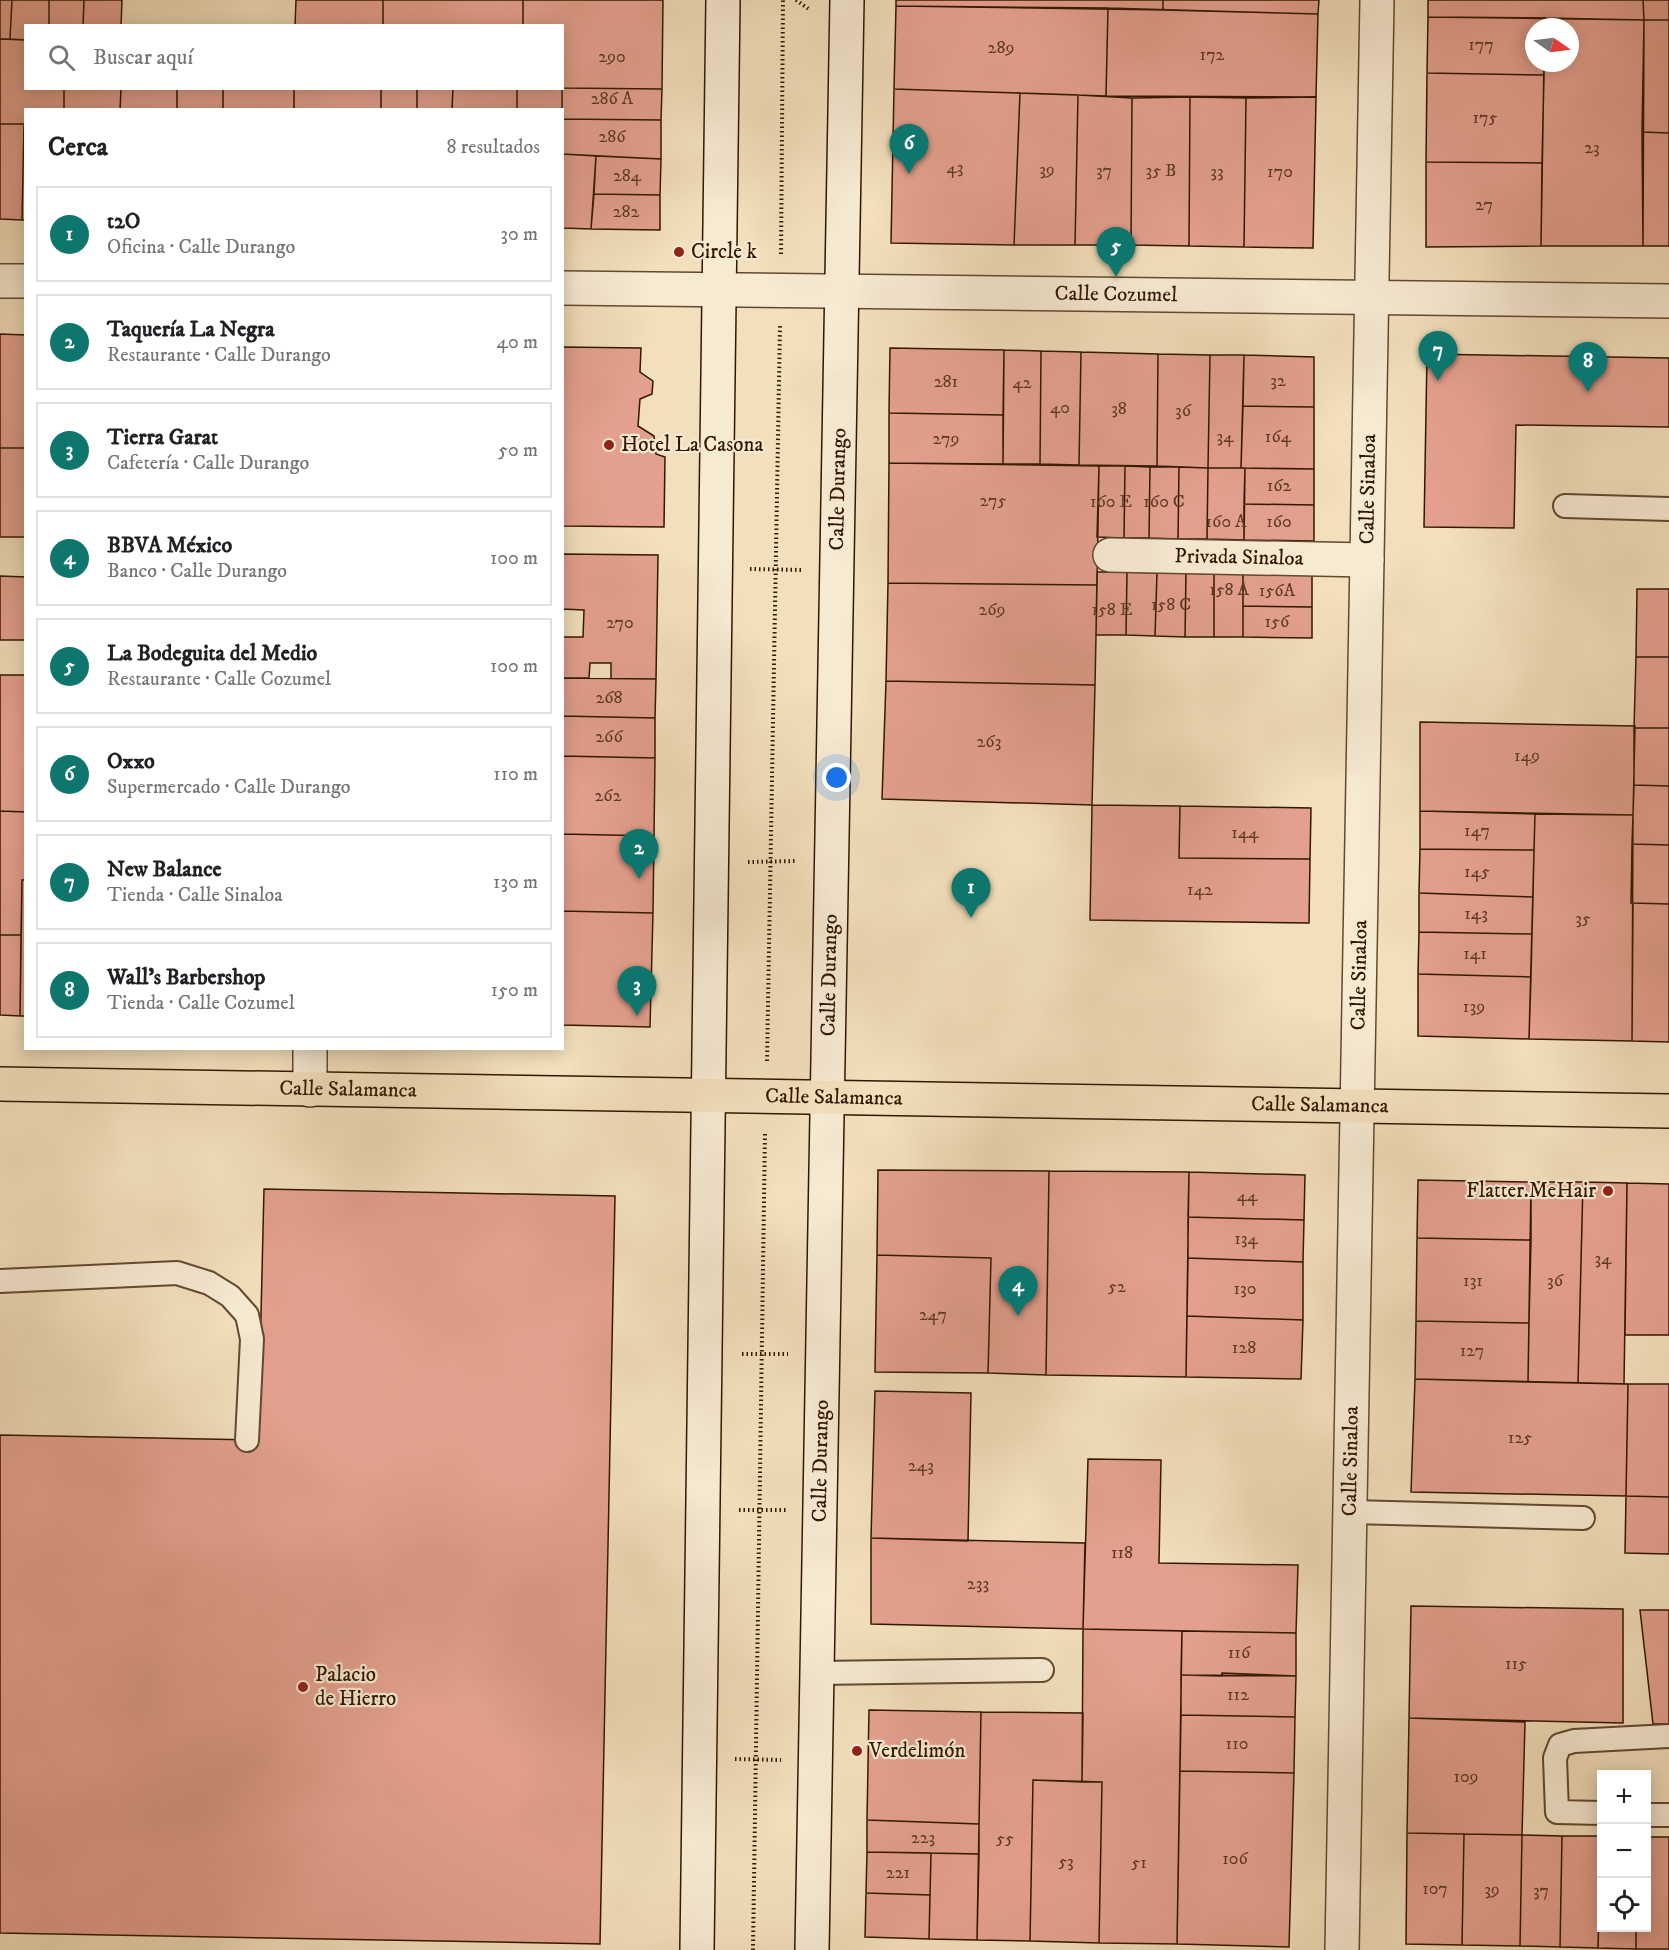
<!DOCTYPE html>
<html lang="es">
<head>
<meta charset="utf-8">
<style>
	body { margin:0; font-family:"IM FELL DW Pica",serif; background:#f2f2f2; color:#202124 }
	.controls { position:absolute; right:18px; bottom:18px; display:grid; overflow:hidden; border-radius:0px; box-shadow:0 3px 15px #0003 }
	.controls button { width:54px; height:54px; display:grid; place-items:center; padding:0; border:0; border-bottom:2px solid #e0e0e0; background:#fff; color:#202124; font:30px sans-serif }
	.compass { position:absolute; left:1525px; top:18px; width:54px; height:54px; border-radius:50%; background:#fff; box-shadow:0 3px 15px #0003; rotate:104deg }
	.you { position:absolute; left:837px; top:778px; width:21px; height:21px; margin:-15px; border:4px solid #fff; border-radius:50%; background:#1a73e8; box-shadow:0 0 0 9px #1a73e833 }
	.badge { display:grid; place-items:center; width:39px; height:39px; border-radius:50%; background:#0f766e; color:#fff; font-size:20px; font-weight:700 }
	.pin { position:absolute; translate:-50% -50px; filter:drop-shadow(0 2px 3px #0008) }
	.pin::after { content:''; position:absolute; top:32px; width:21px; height:18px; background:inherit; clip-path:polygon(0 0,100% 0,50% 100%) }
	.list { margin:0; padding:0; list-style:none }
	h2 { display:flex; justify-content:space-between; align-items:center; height:78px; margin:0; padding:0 24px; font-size:26px }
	h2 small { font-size:20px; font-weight:400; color:#757577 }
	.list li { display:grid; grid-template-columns:39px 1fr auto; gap:18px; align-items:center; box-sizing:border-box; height:96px; margin:0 12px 12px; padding:0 12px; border:2px solid #e0e0e0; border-radius:0px }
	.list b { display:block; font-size:22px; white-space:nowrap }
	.list p { margin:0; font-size:20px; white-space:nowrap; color:#757577 }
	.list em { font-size:20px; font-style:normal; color:#757577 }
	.icon { flex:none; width:33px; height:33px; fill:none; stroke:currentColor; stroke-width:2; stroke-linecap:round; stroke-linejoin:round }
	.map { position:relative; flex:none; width:1669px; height:1950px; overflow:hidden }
	.search { position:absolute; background:#fff; box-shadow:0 3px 15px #0003; left:24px; top:24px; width:540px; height:66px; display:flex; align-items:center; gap:15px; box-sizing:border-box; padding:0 21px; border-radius:0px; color:#757577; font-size:22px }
	.panel { position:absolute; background:#fff; box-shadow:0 3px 15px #0003; left:24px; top:108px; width:540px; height:942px; border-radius:0px }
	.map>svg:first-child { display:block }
	.building { fill:#e4a08e; stroke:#321700; stroke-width:1.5 }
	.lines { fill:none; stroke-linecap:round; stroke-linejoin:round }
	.lane-casing { stroke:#62492f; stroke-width:26 }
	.street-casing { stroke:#62492f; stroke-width:36 }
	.secondary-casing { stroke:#321700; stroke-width:36 }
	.primary-casing { stroke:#321700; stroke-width:36 }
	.path { stroke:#321700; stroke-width:4; stroke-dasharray:1.5 3; stroke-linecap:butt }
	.lane { stroke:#f7ead3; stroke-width:22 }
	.street { stroke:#f7ead3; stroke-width:33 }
	.secondary { stroke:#f7ead3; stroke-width:33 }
	.primary { stroke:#f2dfbb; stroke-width:33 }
	.poi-dot { fill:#8f2418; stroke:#f7ead3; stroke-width:2 }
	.labels { text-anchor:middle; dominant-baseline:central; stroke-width:4.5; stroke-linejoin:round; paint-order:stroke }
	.number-label { font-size:18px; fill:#5e3924 }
	.poi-label { font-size:21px; fill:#321700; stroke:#f7ead3; text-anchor:start }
	.street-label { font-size:21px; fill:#321700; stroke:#f7ead3 }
</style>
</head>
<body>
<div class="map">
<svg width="1669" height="1950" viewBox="0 0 1669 1950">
	<rect width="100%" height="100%" fill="#f2dfbb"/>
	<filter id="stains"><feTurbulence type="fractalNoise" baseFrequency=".00333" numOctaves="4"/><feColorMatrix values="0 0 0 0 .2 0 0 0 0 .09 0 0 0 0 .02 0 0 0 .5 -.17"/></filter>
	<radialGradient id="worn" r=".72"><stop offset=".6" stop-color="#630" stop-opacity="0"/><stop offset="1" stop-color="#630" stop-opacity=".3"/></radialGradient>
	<path class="building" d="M0 0H12L10 39H0Z
		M12 0H49V26H26V40L10 39Z
		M49 0H84L83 26H49Z
		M84 0H122L121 26H83Z
		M296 0H383V26H295Z
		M383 0H523V26H383Z
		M523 0H663L662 89 562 88V26H523Z
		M896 0H1163V10L896 6Z
		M1163 0H1319L1318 14 1163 10Z
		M1428 0H1643L1644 20 1428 17Z
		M1643 0H1669V20H1644Z
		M896 6 1108 8 1106 96 894 89Z
		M1108 8 1318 14 1316 97 1106 96Z
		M1428 17 1545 18V27H1534V63H1544V75L1427 73Z
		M1545 18 1644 20 1643 246H1541L1544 63H1570V27H1545Z
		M1644 20H1669V133L1642 132Z
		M0 39 26 40V88H64V110H26V124H0Z
		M1427 73 1544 75 1542 163 1426 162Z
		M64 88H121L120 110H64Z
		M121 88H177V110H120Z
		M177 88H223V110H177Z
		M223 88H294V110H223Z
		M294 88H381V110H294Z
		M381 88H417V110H381Z
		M417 88H453L452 110H417Z
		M453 88H517V110H452Z
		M517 88H562V110H517Z
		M562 88 662 89 661 120 562 119Z
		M894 89 1020 93 1014 245 891 243Z
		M1020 93 1078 95 1075 245H1014Z
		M1078 95 1132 98 1131 245H1075Z
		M1190 97 1189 246 1131 245 1132 98Z
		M1190 97 1246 98 1244 247 1189 246Z
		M1316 97 1313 248 1244 247 1246 98Z
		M562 119 661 120V159L562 154Z
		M0 124H24L22 220 0 219Z
		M24 124H26V220H22Z
		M1642 132 1669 133V246H1643Z
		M562 154 596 156 591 229 562 228Z
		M596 156 661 159 660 195 594 194Z
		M1426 162 1542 163 1541 246 1426 247Z
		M594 194 660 195V230L591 229Z
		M0 334 26 335V448H0Z
		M562 347 641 348 640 372 653 381 652 394 640 399 638 426 654 436 656 454 665 457 664 527 562 526Z
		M890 348 1004 350 1003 415 889 413Z
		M1004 350 1041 351 1040 464H1003Z
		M1041 351 1081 352 1079 465 1040 464Z
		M1081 352 1158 354 1157 466 1079 465Z
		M1158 354 1210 355 1208 468 1157 466Z
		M1427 354 1669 358V427L1516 425 1514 528 1424 527Z
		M1210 355H1244L1241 468H1208Z
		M1244 355 1314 357V407L1243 406Z
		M1243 406 1314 407V469L1241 468Z
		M889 413 1003 415V464L889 463Z
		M0 448H26V537H0Z
		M889 463 1099 466 1097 585 888 583Z
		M1099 466H1125L1124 538 1097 537Z
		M1125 466 1150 467 1149 538H1124Z
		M1150 467H1179L1178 539 1149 538Z
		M1179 467 1208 468 1207 539H1178Z
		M1208 468H1245L1244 540 1207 539Z
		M1245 468 1314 469V505L1244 504Z
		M1244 504 1314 505V541L1244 540Z
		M562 554 658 555 656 679H611V663H590L589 678H562V637H583L584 610 562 609Z
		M1097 572H1127L1126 635H1096Z
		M1127 572 1157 573 1155 636 1126 635Z
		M1157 573H1186L1185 637 1155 636Z
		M1186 573 1214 574V637H1185Z
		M1214 574H1243V637H1214Z
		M1243 574 1312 575V607L1243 606Z
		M0 576 26 577V640H0Z
		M888 583 1097 585 1095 685 886 681Z
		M1637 589H1669V657H1636Z
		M1243 606 1312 607V638L1243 637Z
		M1636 657H1669V728H1634Z
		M0 675H26V812L0 811Z
		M562 678 656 679 655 718 562 716Z
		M886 681 1095 685 1092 805 882 799Z
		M562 716 655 718V758L562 756Z
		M1420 722 1635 726 1633 815 1420 811Z
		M1634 728H1669V786L1634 785Z
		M562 756 655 758 654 836 562 834Z
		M1634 785 1669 786V845L1632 844Z
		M1092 805 1180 806 1179 858 1310 859 1309 923 1090 920Z
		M1180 806 1311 808 1310 859 1179 858Z
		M0 811 26 812V880H22L21 935H0Z
		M1420 811 1535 814 1534 850 1420 849Z
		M1535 814 1633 815 1632 1041 1529 1039Z
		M562 834 654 836 653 913 562 911Z
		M1632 844 1669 845V904L1631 903Z
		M1420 849 1534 850 1533 897 1419 893Z
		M22 880H26V1016H20Z
		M1419 893 1533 897 1532 934 1419 932Z
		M1633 903 1669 904V1042L1632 1041Z
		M562 911 653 913 650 1027 562 1025Z
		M1419 932 1532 934 1531 977 1418 974Z
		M0 935H21L20 1016 0 1015Z
		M1418 974 1531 977 1529 1039 1418 1036Z
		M878 1170 1049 1171 1046 1375 988 1373 991 1258 877 1255Z
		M1049 1171 1189 1172 1186 1377 1046 1375Z
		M1189 1172 1305 1175 1304 1220 1188 1217Z
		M1418 1180 1531 1182V1240L1417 1238Z
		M1531 1182H1583L1578 1383 1528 1382Z
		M1583 1182 1627 1183 1624 1384 1578 1383Z
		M1627 1183 1669 1184V1335H1625Z
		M264 1189 615 1196 600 1944 0 1933V1435L258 1440Z
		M1188 1217 1304 1220 1303 1262 1188 1258Z
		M1417 1238 1531 1240 1529 1323 1416 1321Z
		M877 1255 991 1258 988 1373 875 1372Z
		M1188 1258 1303 1262V1320L1187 1316Z
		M1187 1316 1303 1320 1301 1379 1186 1377Z
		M1416 1321 1529 1323 1528 1382 1415 1379Z
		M1415 1379 1628 1384 1626 1496 1411 1492Z
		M1628 1384H1669V1497L1626 1496Z
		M875 1391 971 1393 968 1541 871 1538Z
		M1088 1459 1161 1460 1159 1563 1298 1565 1296 1633 1083 1629Z
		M1626 1496 1669 1497V1554L1625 1553Z
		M871 1538 1085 1543 1083 1629 871 1624Z
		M1411 1606 1623 1609V1723L1409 1718Z
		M1640 1610H1669V1724H1653Z
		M1083 1629 1182 1631 1177 1944 1099 1943 1102 1782H1082Z
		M1182 1631 1296 1633V1676L1181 1675Z
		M1222 1673 1296 1676 1295 1717 1181 1715V1675L1222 1676Z
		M869 1710 981 1712 979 1824 867 1820Z
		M981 1712 1083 1713 1082 1782 1033 1780 1030 1941 977 1940Z
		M1181 1715 1295 1717 1294 1773 1180 1771Z
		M1409 1718 1525 1722 1522 1835 1407 1833Z
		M1180 1771 1294 1773 1289 1947 1177 1944Z
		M1033 1780 1102 1782 1099 1943 1030 1941Z
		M867 1820 979 1824V1854L867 1852Z
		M1407 1833 1464 1834 1462 1945 1406 1944Z
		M1464 1834 1522 1835 1520 1946 1462 1945Z
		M1522 1835 1562 1836 1560 1947 1520 1946Z
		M1562 1836H1601L1598 1948 1560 1947Z
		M1601 1836 1602 1928H1636V1949L1598 1948Z
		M1646 1837H1669V1949H1636V1928H1646Z
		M867 1852 931 1853 930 1895 866 1893Z
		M931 1853 979 1854 977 1940 929 1939Z
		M866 1893 930 1895 929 1939 865 1937Z"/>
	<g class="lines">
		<defs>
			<path id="lane" d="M1565 506 1669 509
				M0 1281 177 1273 209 1283 230 1296 247 1315 252 1339 247 1440
				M1351 1512 1583 1518
				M817 1673 1042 1670
				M1602 1813 1557 1812 1555 1758 1560 1745 1574 1741 1669 1736
				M1646 1815H1669"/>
			<g id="street">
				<path d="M0 281H26"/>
				<path id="s1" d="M562 288 1669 301"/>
				<path id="s2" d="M1110 555 1367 560"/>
				<path d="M310 1090V1048"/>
				<path id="s3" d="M1342 1950 1377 0"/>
			</g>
			<g id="secondary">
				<path d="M697 1950 723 0"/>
				<path id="s4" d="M812 1950 847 0"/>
			</g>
			<g id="primary">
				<path id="s5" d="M0 1084 1669 1111"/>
			</g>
		</defs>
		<use href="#lane" class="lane-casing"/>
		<use href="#street" class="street-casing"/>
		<use href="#secondary" class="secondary-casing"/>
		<use href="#primary" class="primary-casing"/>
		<path class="path" d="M796 0 810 10
			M781 254 783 0
			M750 569 803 570
			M748 862 797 861
			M767 1061 780 325
			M742 1354H788
			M739 1510H786
			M735 1759 781 1760
			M753 1950 765 1132"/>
		<use href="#lane" class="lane"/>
		<use href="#street" class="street"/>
		<use href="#secondary" class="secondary"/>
		<use href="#primary" class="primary"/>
	</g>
	<g class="poi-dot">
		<circle cx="679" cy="252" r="6"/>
		<circle cx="609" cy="445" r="6"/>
		<circle cx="1608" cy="1191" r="6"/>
		<circle cx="303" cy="1687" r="6"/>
		<circle cx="857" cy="1751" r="6"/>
	</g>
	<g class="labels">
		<g class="number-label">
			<text x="1481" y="45">177</text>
			<text x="1001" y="48">289</text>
			<text x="1212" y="55">172</text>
			<text x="612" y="57">290</text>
			<text x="612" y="99">286 A</text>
			<text x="1485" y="118">175</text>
			<text x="612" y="137">286</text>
			<text x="1592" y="148">23</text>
			<text x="955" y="168">43</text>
			<text x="1047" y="170">39</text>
			<text x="1104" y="171">37</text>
			<text x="1161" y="171">35 B</text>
			<text x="1217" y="172">33</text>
			<text x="1280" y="172">170</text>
			<text x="627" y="176">284</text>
			<text x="1484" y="205">27</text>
			<text x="626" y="212">282</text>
			<text x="1278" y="381">32</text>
			<text x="946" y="382">281</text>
			<text x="1022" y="383">42</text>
			<text x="1060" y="408">40</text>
			<text x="1119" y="409">38</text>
			<text x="1183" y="411">36</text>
			<text x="1225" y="437">34</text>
			<text x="1278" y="437">164</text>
			<text x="946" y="439">279</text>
			<text x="1279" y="486">162</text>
			<text x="993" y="501">275</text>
			<text x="1111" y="502">160 E</text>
			<text x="1164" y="502">160 C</text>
			<text x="1226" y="522">160 A</text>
			<text x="1279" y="522">160</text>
			<text x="1229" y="590">158 A</text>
			<text x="1277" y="591">156A</text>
			<text x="1171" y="605">158 C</text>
			<text x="992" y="610">269</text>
			<text x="1112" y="610">158 E</text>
			<text x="1277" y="622">156</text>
			<text x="620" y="623">270</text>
			<text x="609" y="698">268</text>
			<text x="609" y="737">266</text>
			<text x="989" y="742">263</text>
			<text x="1527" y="756">149</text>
			<text x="608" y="796">262</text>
			<text x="1477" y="831">147</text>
			<text x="1245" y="833">144</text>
			<text x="1477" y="872">145</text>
			<text x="1200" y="890">142</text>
			<text x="1476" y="914">143</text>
			<text x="1583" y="919">35</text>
			<text x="1475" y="954">141</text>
			<text x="1474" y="1007">139</text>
			<text x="1247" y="1196">44</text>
			<text x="1246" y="1239">134</text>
			<text x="1603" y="1259">34</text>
			<text x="1473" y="1281">131</text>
			<text x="1555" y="1281">36</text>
			<text x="1117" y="1287">52</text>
			<text x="1245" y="1289">130</text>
			<text x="933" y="1315">247</text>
			<text x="1244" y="1348">128</text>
			<text x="1472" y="1351">127</text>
			<text x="1520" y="1438">125</text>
			<text x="921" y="1466">243</text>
			<text x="1122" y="1553">118</text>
			<text x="978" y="1584">233</text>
			<text x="1239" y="1653">116</text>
			<text x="1516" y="1664">115</text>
			<text x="1238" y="1695">112</text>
			<text x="1237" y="1744">110</text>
			<text x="1466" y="1777">109</text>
			<text x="923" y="1838">223</text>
			<text x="1005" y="1839">55</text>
			<text x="1235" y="1859">106</text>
			<text x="1066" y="1862">53</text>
			<text x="1139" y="1863">51</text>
			<text x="898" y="1873">221</text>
			<text x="1435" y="1889">107</text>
			<text x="1492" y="1890">39</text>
			<text x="1541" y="1891">37</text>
		</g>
		<g class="poi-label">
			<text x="691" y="252">Circle k</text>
			<text x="621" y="445">Hotel La Casona</text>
			<text x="1596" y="1191" text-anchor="end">Flatter.MeHair</text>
			<text x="315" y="1675">Palacio<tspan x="315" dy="24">de Hierro</tspan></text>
			<text x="869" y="1751">Verdelimón</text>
		</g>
		<g class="street-label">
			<text stroke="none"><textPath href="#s1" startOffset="554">Calle Cozumel</textPath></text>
			<text stroke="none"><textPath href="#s4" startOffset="1461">Calle Durango</textPath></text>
			<text stroke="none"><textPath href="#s3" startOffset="1461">Calle Sinaloa</textPath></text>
			<text stroke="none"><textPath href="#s2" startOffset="129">Privada Sinaloa</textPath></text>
			<text stroke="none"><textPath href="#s4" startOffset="975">Calle Durango</textPath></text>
			<text stroke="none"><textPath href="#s3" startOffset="975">Calle Sinaloa</textPath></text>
			<text stroke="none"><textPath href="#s5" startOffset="348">Calle Salamanca</textPath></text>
			<text stroke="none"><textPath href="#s5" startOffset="834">Calle Salamanca</textPath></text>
			<text stroke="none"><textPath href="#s5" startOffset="1320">Calle Salamanca</textPath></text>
			<text stroke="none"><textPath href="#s4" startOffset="489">Calle Durango</textPath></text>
			<text stroke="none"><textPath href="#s3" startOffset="489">Calle Sinaloa</textPath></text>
		</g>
	</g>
	<rect width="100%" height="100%" filter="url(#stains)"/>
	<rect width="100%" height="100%" fill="url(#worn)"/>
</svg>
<div class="controls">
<button>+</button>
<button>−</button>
<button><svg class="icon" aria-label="locate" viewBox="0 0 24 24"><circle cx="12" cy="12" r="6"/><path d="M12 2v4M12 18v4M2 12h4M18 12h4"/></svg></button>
</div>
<svg class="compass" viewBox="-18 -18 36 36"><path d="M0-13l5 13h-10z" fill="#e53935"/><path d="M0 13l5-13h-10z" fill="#757577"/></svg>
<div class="you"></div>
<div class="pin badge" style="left:971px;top:918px">1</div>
<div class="pin badge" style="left:639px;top:879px">2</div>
<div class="pin badge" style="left:637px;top:1016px">3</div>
<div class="pin badge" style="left:1018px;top:1316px">4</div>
<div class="pin badge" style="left:1116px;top:277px">5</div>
<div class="pin badge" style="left:909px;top:174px">6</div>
<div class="pin badge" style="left:1438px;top:381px">7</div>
<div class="pin badge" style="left:1588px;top:392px">8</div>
<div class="search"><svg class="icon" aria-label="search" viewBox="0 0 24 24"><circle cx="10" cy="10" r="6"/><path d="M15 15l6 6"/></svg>Buscar aquí</div>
<section class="panel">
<h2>Cerca<small>8 resultados</small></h2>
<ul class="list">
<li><span class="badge">1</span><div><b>t2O</b><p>Oficina · Calle Durango</p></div><em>30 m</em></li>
<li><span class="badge">2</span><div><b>Taquería La Negra</b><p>Restaurante · Calle Durango</p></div><em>40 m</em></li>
<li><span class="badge">3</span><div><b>Tierra Garat</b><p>Cafetería · Calle Durango</p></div><em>50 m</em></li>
<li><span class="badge">4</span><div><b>BBVA México</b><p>Banco · Calle Durango</p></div><em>100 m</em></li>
<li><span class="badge">5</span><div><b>La Bodeguita del Medio</b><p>Restaurante · Calle Cozumel</p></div><em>100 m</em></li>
<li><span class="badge">6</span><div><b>Oxxo</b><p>Supermercado · Calle Durango</p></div><em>110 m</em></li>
<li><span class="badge">7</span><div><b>New Balance</b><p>Tienda · Calle Sinaloa</p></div><em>130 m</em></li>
<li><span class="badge">8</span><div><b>Wall's Barbershop</b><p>Tienda · Calle Cozumel</p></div><em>150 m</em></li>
</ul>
</section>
</div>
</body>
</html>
